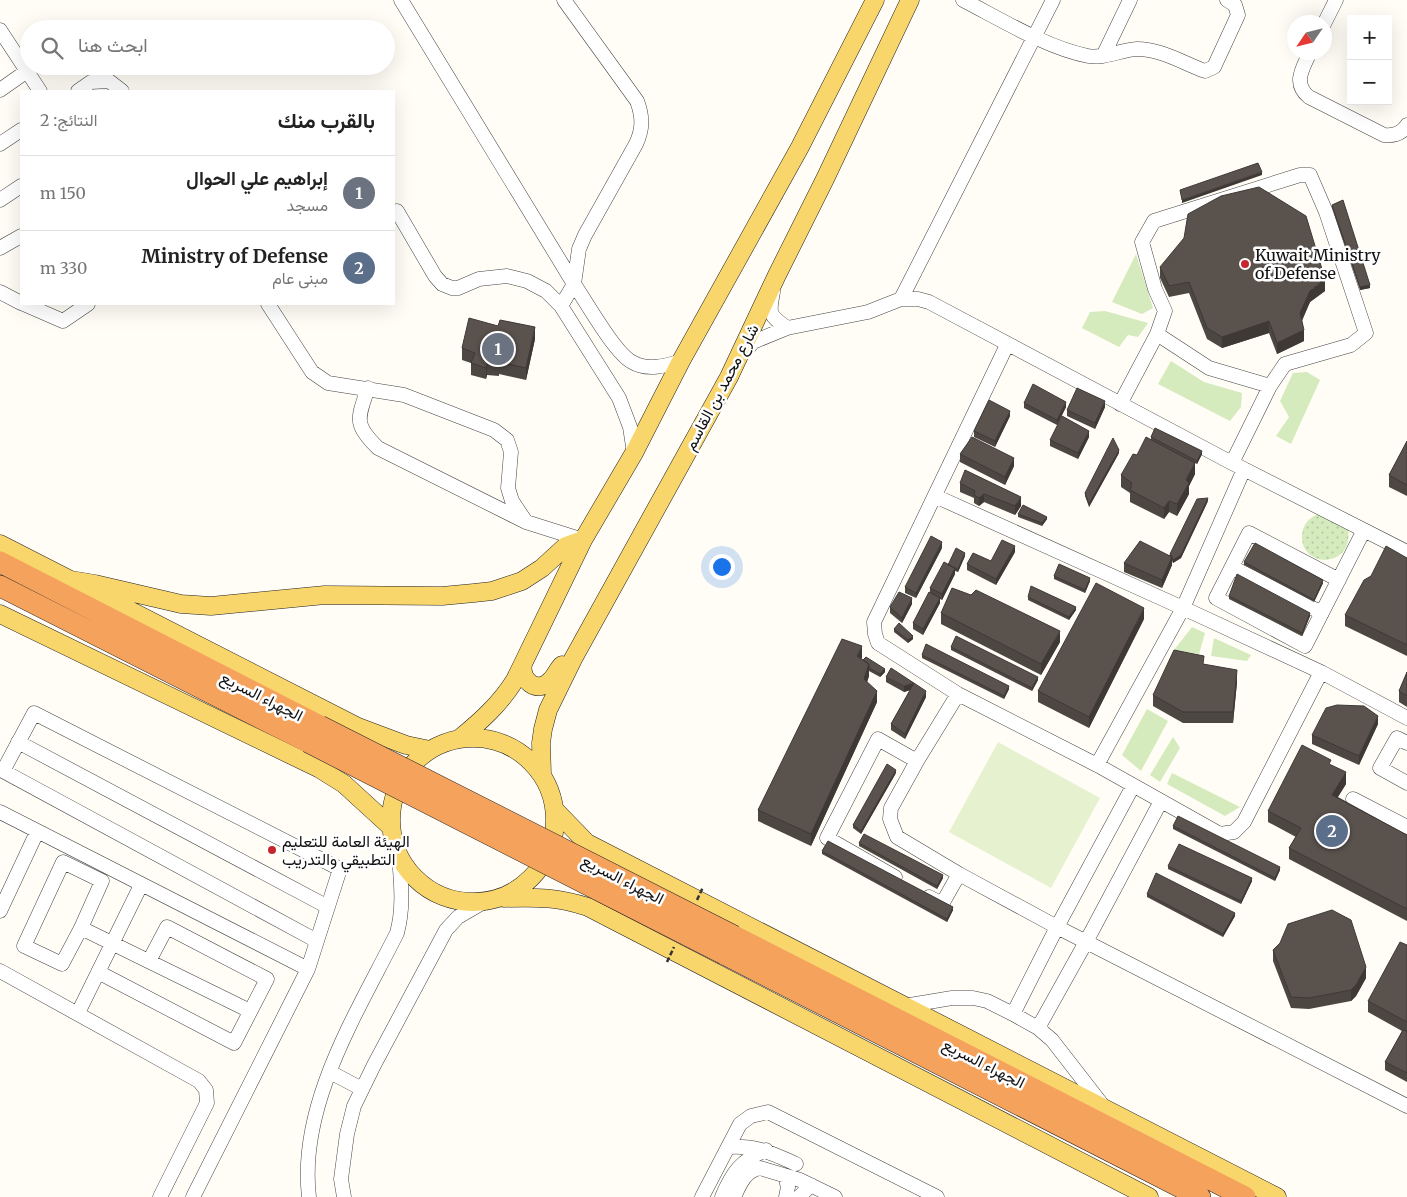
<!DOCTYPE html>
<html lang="ar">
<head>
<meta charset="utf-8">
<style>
	body { margin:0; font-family:Merriweather,Vazirmatn,serif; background:#f6f6f6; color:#222; direction:rtl }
	.controls { position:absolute; right:15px; top:15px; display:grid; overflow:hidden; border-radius:0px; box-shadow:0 5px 20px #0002 }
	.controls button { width:45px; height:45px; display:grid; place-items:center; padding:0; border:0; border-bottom:1px solid #e0e0e0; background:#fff; color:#222; font:25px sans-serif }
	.compass { position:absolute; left:1287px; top:15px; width:45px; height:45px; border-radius:50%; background:#fff; box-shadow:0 5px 20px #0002; rotate:235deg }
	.you { position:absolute; left:721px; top:566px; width:18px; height:18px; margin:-12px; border:4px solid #fff; border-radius:50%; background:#1a73e8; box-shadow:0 0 0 8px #1a73e833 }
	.badge { display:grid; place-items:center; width:32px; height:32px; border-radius:50%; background:#111827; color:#fff; font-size:16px; font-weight:700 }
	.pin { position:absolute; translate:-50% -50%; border:2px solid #fff; box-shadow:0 1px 5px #0006 }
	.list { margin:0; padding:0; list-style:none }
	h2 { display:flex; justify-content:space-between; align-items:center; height:65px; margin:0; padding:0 20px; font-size:21px }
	h2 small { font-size:16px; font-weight:400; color:#767676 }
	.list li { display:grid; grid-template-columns:32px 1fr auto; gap:15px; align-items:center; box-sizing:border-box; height:75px; padding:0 20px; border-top:1px solid #e0e0e0 }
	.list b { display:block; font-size:19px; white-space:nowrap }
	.list p { margin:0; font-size:16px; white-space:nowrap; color:#767676 }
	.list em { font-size:16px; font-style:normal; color:#767676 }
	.icon { flex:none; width:28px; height:28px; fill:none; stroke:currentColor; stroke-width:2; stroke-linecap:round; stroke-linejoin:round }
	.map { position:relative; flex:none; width:1407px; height:1197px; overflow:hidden; direction:ltr }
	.search { position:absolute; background:#fff; box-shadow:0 5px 20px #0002; left:20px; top:20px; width:375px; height:55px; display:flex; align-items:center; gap:12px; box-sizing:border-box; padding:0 18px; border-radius:28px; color:#767676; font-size:19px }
	.panel { position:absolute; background:#fff; box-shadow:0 5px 20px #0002; left:20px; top:90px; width:375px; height:215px; border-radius:0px; direction:rtl }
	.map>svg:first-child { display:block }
	.grass { fill:#d5ebbd }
	.park { fill:url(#park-dots) }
	.pitch { fill:#e6f2cf }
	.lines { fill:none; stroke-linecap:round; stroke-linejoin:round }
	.minor-casing { stroke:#444; stroke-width:15 }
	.major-casing { stroke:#222; stroke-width:19 }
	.highway-casing { stroke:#222; stroke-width:22 }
	.minor { stroke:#fff; stroke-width:14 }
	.major { stroke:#f9d66b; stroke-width:18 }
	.highway { stroke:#f5a25d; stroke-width:21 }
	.highway-bridge-casing { stroke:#222; stroke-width:22; stroke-linecap:butt }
	.path-bridge { stroke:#333; stroke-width:2.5; stroke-dasharray:5 2.5; stroke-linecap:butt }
	.highway-bridge { stroke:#f5a25d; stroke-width:21 }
	.wall { fill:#4d4742 }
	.shaded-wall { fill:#3f3936 }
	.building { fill:#5a524d; stroke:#3f3936 }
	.poi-dot { fill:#c4262e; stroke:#fff; stroke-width:2 }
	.labels { text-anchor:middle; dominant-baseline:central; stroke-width:5; stroke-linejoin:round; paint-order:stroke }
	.poi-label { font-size:16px; fill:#111; stroke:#fff; text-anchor:start }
	.street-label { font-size:16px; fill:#111; stroke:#fff }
</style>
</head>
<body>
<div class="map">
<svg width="1407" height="1197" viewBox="0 0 1407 1197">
	<defs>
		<pattern id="park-dots" width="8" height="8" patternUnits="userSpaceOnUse" patternTransform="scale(1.25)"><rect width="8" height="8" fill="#d5ebbd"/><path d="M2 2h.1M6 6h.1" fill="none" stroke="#b6c8a1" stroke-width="1.8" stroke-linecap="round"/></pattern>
	</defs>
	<rect width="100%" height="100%" fill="#fffdf5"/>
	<path class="grass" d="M1136 254 1153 308 1142 314 1112 302Z
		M1105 311 1148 323 1138 337 1128 335 1119 347 1082 328 1090 312Z
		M1171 361 1204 382 1242 393 1241 407 1230 421 1158 384Z
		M1307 372 1320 380 1291 444 1276 436 1289 417 1280 401 1293 373Z
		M1192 627 1205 633 1199 654 1174 650Z
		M1214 638 1251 655 1247 661 1211 656Z
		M1147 709 1168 721 1141 771 1122 755Z
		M1173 737 1180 748 1160 782 1150 775Z
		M1172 773 1240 807 1225 816 1167 784Z"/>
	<path class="park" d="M1318 514 1348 529C1354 569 1300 569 1302 535 1303 524 1309 518 1318 514Z"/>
	<path class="pitch" d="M998 742 1100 798 1051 888 949 832Z"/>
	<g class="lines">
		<defs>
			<path id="minor" d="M401 0 574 284 579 249 585 235 636 144C643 129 643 117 637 101L564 0
				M963 0C1000 19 1047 48 1088 56 1104 59 1120 50 1137 49 1161 49 1183 63 1205 71L1214 67 1238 15 1235 5 1227 0
				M1324 24 1336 0
				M0 30 40 91
				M1310 52C1303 68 1292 83 1309 97L1384 135C1394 136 1402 134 1407 125
				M1103 56 1130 0
				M0 90 27 71
				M78 91 91 82 109 81 122 91
				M0 144 21 130
				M0 200 21 186
				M397 211 435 276 442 284 452 288H458L479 279 507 276 527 281 546 291 561 306 619 398 630 427 634 453
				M0 248 21 236
				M0 292 21 303
				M773 292C769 314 768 314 787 328
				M901 299 1053 0
				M24 304 63 321 88 304
				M268 304 312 372 328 383 404 395 494 430 507 440 511 452 508 488 512 501 526 522
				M561 306 574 284C587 303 614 352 632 362 647 371 666 366 681 361
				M1157 334 1209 368 1270 386
				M1007 345 874 622 875 634 878 643 958 694 1097 765 1220 834 1234 832 1244 822 1321 672
				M744 353 753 342 787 328 868 312 901 299H918L929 302 1232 463 1407 552
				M368 388C358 418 353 424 378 448L526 522 583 540
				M1120 404 1157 334 1165 311 1155 289 1142 242 1154 221 1300 175H1310L1326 212 1366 333 1351 345 1285 364 1270 386 1232 463
				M935 496 1183 608 1321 672 1407 718
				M1232 567 1322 613
				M1339 580 1249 533 1216 598 1305 646C1325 607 1344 569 1364 530
				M958 694 917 761 891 808 890 819 897 837 959 874 1057 927 1407 1106
				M18 742 328 907
				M1407 743 1397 738 1380 768 1407 783
				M1097 765 1183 608 1244 469
				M1353 799 1407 827
				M0 812 308 969
				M63 862 102 881 81 928 62 964 24 946Z
				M895 877 827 838 878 739 917 761
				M929 897 942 904 959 874
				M0 911 37 832
				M81 928 250 1011
				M0 971 199 1081 206 1090 207 1103 160 1197
				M98 972 234 1043 267 979 167 927 149 961
				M904 1006 952 998H973L987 1001 1013 1014 1038 1028 1052 1040 1104 1107
				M78 1013 141 885
				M1013 1014 1057 927 1133 786
				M1038 1028 1086 942 1161 801
				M330 1072 362 1089
				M728 1147C757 1145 771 1153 796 1164
				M785 1176 788 1187 786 1197
				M193 1197 308 969 340 869 34 713 3 771 317 941
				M309 1197C298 1105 357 1013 397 933 404 907 401 883 399 856
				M344 1197 341 1179 347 1134 354 1106 374 1065 446 930 458 917 482 903
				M702 1197 740 1124 751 1116 768 1112 937 1197
				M722 1197C732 1173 741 1160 766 1150
				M734 1197C740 1184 745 1171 760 1168L800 1180 835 1197
				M799 1197 811 1185"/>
			<path id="major" d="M0 544 358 727 406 745 430 750
				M71 580 95 584 181 604 211 606 325 595 442 596 474 593 492 591 522 581 542 568 566 546 583 540
				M0 614 320 769 344 784 391 827
				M523 664C520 679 536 695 550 681 555 677 557 670 562 665
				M391 820a82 82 0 1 1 164 0a82 82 0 1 1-164 0Z
				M459 739C481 721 500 704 515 680L583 540 634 453 681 361 800 147 875 0
				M542 774 541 743 543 729 548 710 573 659 729 377 777 275 825 179 910 0
				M555 810 587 843 1277 1197
				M504 898C537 897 557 897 588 907L1149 1197"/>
			<path id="highway" d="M0 562 320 726
				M0 586 308 742
				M734 936 1245 1197
				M724 954 1200 1197"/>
		</defs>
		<use href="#minor" class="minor-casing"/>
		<use href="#major" class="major-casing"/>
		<use href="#highway" class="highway-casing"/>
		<use href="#minor" class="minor"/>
		<use href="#major" class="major"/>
		<use href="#highway" class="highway"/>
		<defs>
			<path id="highway-bridge" d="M320 726 734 936
				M308 742 724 954"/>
		</defs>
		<use href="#highway-bridge" class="highway-bridge-casing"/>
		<path class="path-bridge" d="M697 900 703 887
			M667 962 674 947"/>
		<use href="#highway-bridge" class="highway-bridge"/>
	</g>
	<path class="wall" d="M1332 205 1370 288 1360 290 1332 208Z
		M1160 267 1325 291 1310 302 1302 321 1304 341 1277 354 1269 333 1222 348 1207 339 1189 293 1169 297 1160 278Z
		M535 339 526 380 499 374V376L487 375 486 379 471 375V363L462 360V348Z
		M1024 403 1066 407 1057 425 1024 408Z
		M1105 407 1095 429 1067 416V410Z
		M1010 416 995 447 974 437V431Z
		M1089 437 1078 459 1050 446V440Z
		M1151 437 1202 454 1197 464 1195 463V474L1189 486V494L1177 516 1169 512 1164 519 1130 502V493L1121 487V475L1137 455 1151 440Z
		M1407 441V496L1389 487V475Z
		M1119 453 1089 507 1085 496V493Z
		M960 454 1014 466 1005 485 960 462Z
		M960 483 1021 506 1015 515 984 502 979 506 974 503V498L960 492Z
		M1208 501 1181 558 1173 563 1172 561V565L1162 588 1124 572V563L1170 555V554Z
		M1018 514 1047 519 1042 526 1018 517Z
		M942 548 916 598 905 593V587Z
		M1015 552 996 585 967 570V564L991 561Z
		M965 556 958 572 955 571V574L942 600 940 599V603L923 635 913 629V623L930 592V588L948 565Z
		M1407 558V656L1345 626V615Z
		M1244 562 1323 583 1314 602 1244 565Z
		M1054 576 1090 581 1085 593 1054 579Z
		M1229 596 1310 616 1302 636 1229 599Z
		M1028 597 1076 610 1069 620 1028 600Z
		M912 604 902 623 890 613V607Z
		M941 613 1060 642 1041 675 941 624Z
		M1144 619 1089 728 1038 702V691Z
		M894 629 913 639 908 643 894 632Z
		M951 647 1038 680 1032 691 951 650Z
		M922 655 1009 689 1004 699 922 658Z
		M862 658 861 659 885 672 880 677 869 671V676L867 682 877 702 811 846 758 821V810Z
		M1204 664 1237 682 1233 723H1183L1153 706V695Z
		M1407 672V707L1399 702V691Z
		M886 677 926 697 905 739 891 730V724L910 690 904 692 886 682Z
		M1378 724 1359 765 1312 744V735Z
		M1331 765 1346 784 1338 797 1407 835V921L1289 859V848L1296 837 1268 822V811Z
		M896 773 861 834 853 828V825Z
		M1173 826 1280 870 1275 881 1173 829Z
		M859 843 943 878 937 889 859 846Z
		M822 851 953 910 947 922 822 854Z
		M1168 866 1252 881 1241 904 1168 869Z
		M1147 894 1235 916 1223 937 1147 897Z
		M1407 945V1082L1385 1070V1062L1402 1031 1368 1012V1001Z
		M1273 950 1366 978 1356 996 1351 1001 1309 1009 1291 1008 1273 961Z"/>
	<path class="shaded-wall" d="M1262 172V175L1182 203V200Z
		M1325 279V291L1310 302 1300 324V313L1310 291Z
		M1370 285V288L1360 290V287Z
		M1269 321V333L1222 348V337Z
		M535 327V339L526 380V368Z
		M1304 330V341L1277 354V343Z
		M487 364V375L486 379V368Z
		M1105 401V407L1095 429V423Z
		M1066 402V407L1057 425V420Z
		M1010 411V416L995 447V441Z
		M1089 431V437L1078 459V453Z
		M1119 450V453L1089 507V504Z
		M1202 451V454L1197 464V461Z
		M1014 458V466L1005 485V477Z
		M1195 463V474L1189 486V494L1177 516V504L1186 480Z
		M984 494V502L979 506V498Z
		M1021 497V506L1015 515V506Z
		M1208 498V501L1181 558 1173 563V560Z
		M1169 501V512L1164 519V508Z
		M1047 517V519L1042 526V523Z
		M942 542V548L916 598V593Z
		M1015 546V552L996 585V579Z
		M965 553V556L958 572V569Z
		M1172 557V565L1162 588V580Z
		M955 568V574L942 600V594Z
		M1090 578V581L1085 593V590Z
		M1323 580V583L1314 602V600Z
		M912 598V604L902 623V618Z
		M940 598V603L923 635V629Z
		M1076 607V610L1069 620V617Z
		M1144 608V619L1089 728V717Z
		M1310 613V616L1302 636V633Z
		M1060 631V642L1041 675V664Z
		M913 636V639L908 643V640Z
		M862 646V658L857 667V656Z
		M869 664V676L864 691V679Z
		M885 669V672L880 677V674Z
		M1237 670V682L1233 723V712Z
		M1038 677V680L1032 691V688Z
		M914 683V689L904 692V686Z
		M1009 686V689L1004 699V696Z
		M877 691V702L811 846V834Z
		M926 691V697L905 739V734Z
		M1378 716V724L1359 765V756Z
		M896 770V773L861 834V831Z
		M1346 772V784L1332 806V795Z
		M1280 867V870L1275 881V878Z
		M943 875V878L937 889V886Z
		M1252 878V881L1241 904V901Z
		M953 907V910L947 922V919Z
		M1235 913V916L1223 937V934Z
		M1366 967V978L1356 996 1351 1001V990Z"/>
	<path class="building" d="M1258 163 1262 172 1182 200 1180 190Z
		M1259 187 1306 216 1325 279 1310 291 1300 313 1304 330 1277 343 1269 321 1222 337 1207 328 1189 282 1169 286 1160 267 1184 238 1188 214 1221 196Z
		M1343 200 1370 285 1360 287 1332 205Z
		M469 318 498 326 500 320 535 327 526 368 499 362V365L487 364 486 368 471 363 475 353 462 348Z
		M1033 384 1066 402 1057 420 1024 403Z
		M1077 388 1105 401 1095 423 1067 410Z
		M989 400 1010 411 995 441 974 431Z
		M1062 416 1089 431 1078 453 1050 440Z
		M1155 428 1202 451 1197 461 1151 437Z
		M972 437 1014 458 1005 477 960 454Z
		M1146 437 1195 463 1186 480 1189 483 1177 504 1169 501 1164 508 1130 490 1132 483 1121 475 1133 454 1137 455Z
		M1113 438 1119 450 1089 504 1085 493Z
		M1407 441V485L1389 475Z
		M965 470 1021 497 1015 506 984 494 979 498 974 495 975 491 960 483Z
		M1208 498 1181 555 1173 560 1172 557 1170 554 1197 499Z
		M1023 505 1047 517 1042 523 1018 514Z
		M931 536 942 542 916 593 905 587Z
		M1002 540 1015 546 996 579 967 564 973 553 991 561Z
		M1140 541 1172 557 1162 580 1124 563Z
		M1255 543 1323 580 1314 600 1244 562Z
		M1386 546 1407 558V645L1345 615 1364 580 1371 576Z
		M956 548 965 553 958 569 948 565Z
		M944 562 955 568 942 594 930 588Z
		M1059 564 1090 578 1085 590 1054 576Z
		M1237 574 1310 613 1302 633 1229 596Z
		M1096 583 1144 608 1089 717 1038 691Z
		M1031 586 1076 607 1069 617 1028 597Z
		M952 588 971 595 976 590 1060 631 1041 664 941 613Z
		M899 592 912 598 902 618 890 607Z
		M929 592 940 598 923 629 913 623Z
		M899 623 913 636 908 640 894 629Z
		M956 636 1038 677 1032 688 951 647Z
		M842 639 862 646 857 656 869 664 864 679 877 691 811 834 758 810Z
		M926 644 1009 686 1004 696 922 655Z
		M1174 650 1204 656 1203 664 1237 670 1233 712H1183L1153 695Z
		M866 657 885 669 880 674 869 668V664L863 660Z
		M891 668 926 691 905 734 891 724 914 683 904 686 886 677Z
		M1407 672V696L1399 691Z
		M1337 705 1364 706 1378 716 1359 756 1312 735 1326 708Z
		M1302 745 1331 760 1329 764 1346 772 1332 795 1407 835V909L1289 848 1301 828 1268 811Z
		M887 764 896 770 861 831 853 825Z
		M1178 816 1280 867 1275 878 1173 826Z
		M864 834 943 875 937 886 859 843Z
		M828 841 953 907 947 919 822 851Z
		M1179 844 1252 878 1241 901 1168 866Z
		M1156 873 1235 913 1223 934 1147 894Z
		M1332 910 1351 920 1366 967 1356 985 1351 990 1309 998 1291 997 1273 950 1280 943 1288 924Z
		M1400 942 1407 945V1022L1368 1001Z
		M1403 1030 1407 1031V1073L1385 1062Z"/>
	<g class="poi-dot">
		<circle cx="1245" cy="264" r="5"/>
		<circle cx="272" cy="850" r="5"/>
	</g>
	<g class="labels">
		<g class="poi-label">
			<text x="1255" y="255">Kuwait Ministry<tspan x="1255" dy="18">of Defense</tspan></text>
			<text x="282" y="841">الهيئة العامة للتعليم<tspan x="282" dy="18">التطبيقي والتدريب</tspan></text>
		</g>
		<g class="street-label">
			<text transform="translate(721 387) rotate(-62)">شارع محمد بن القاسم</text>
			<text transform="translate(262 696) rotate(27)">الجهراء السريع</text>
			<text transform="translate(623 879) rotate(27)">الجهراء السريع</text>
			<text transform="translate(984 1063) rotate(27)">الجهراء السريع</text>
		</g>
	</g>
</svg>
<div class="controls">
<button>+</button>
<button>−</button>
</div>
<svg class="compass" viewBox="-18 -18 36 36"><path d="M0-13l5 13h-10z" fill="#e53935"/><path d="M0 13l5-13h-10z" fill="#767676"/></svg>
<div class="you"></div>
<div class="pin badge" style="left:498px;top:349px;background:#6b7280">1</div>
<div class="pin badge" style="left:1332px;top:831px;background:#5c6f8a">2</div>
<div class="search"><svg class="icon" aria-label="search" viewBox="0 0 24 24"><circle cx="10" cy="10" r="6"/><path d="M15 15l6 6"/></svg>ابحث هنا</div>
<section class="panel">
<h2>بالقرب منك<small>النتائج: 2</small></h2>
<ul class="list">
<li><span class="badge" style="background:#6b7280">1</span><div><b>إبراهيم علي الحوال</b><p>مسجد</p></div><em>150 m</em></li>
<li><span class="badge" style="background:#5c6f8a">2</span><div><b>Ministry of Defense</b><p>مبنى عام</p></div><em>330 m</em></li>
</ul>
</section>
</div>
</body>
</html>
